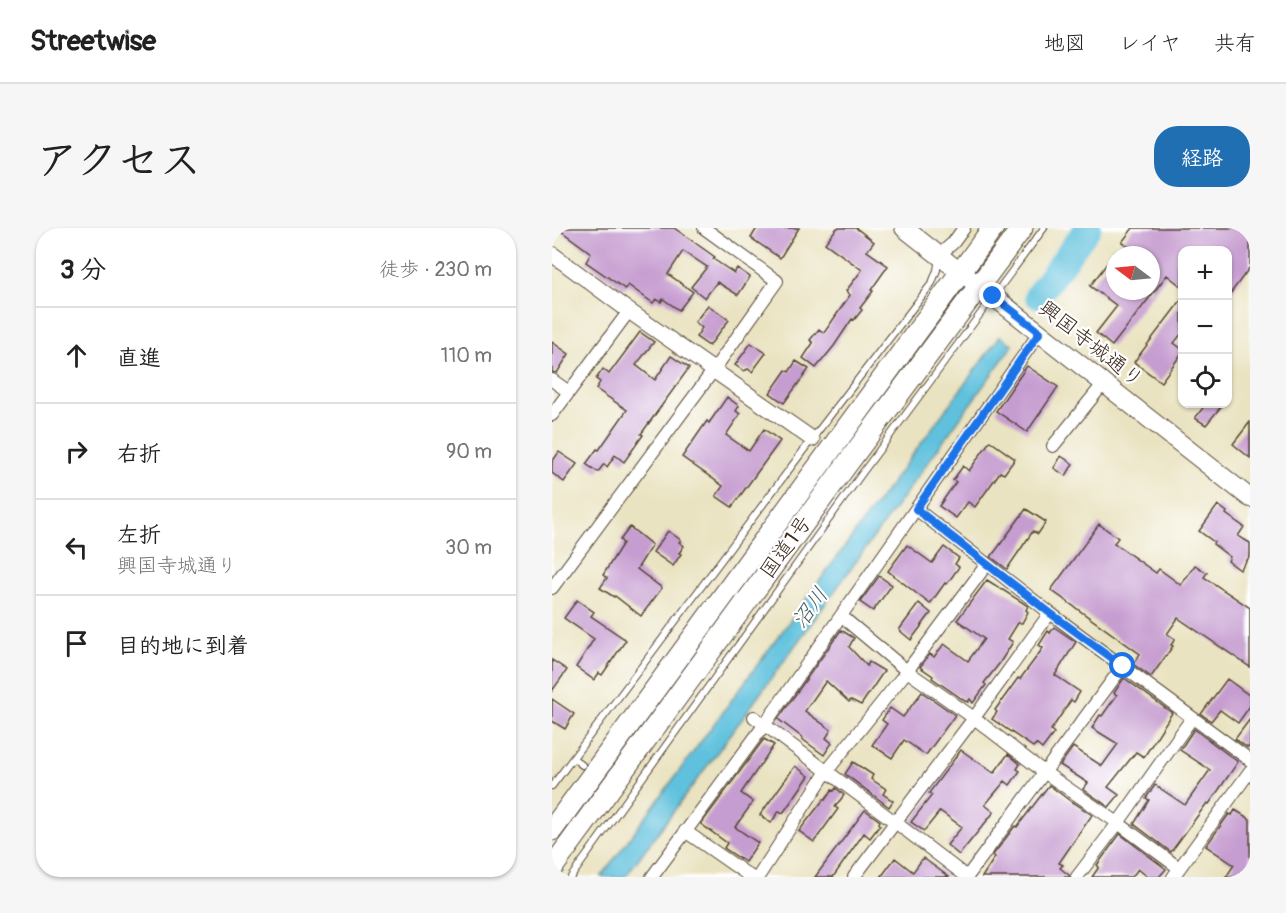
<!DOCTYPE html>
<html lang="ja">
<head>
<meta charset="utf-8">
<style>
	body { margin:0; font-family:Pangolin,"Klee One",sans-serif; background:#f6f6f6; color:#222 }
	.controls { position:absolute; right:18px; top:18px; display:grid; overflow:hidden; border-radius:12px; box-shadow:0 2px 4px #0004 }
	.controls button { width:54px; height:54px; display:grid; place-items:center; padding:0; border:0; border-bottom:2px solid #e0e0e0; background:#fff; color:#222; font:30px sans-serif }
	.compass { position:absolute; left:554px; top:18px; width:54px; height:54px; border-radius:50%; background:#fff; box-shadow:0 2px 4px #0004; rotate:286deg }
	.stop { position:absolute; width:18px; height:18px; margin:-14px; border:4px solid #1a73e8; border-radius:50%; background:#fff }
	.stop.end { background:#1a73e8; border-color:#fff; box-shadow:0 2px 6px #0008 }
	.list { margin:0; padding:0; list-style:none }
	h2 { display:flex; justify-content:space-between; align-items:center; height:78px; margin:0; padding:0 24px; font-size:26px }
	h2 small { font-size:20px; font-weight:400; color:#767676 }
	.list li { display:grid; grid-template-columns:39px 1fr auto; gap:18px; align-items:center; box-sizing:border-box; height:96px; padding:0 24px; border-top:2px solid #e0e0e0 }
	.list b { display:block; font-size:22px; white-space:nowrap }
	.list p { margin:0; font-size:20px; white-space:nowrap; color:#767676 }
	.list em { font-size:20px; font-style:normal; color:#767676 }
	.icon { flex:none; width:33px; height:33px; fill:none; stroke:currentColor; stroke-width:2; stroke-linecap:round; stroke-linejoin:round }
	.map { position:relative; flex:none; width:698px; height:649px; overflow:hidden; border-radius:24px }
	header { display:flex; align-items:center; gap:36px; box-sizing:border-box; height:84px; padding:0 30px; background:#fff; border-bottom:2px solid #e0e0e0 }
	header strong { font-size:28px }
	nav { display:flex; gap:33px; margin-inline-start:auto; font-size:21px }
	.intro { display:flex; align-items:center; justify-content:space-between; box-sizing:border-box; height:144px; padding:0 36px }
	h1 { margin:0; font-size:42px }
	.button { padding:15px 27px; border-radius:24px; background:#1f6fb2; color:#fff; font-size:21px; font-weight:700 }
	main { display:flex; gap:36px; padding:0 36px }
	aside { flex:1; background:#fff; border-radius:24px; box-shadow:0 2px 4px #0004 }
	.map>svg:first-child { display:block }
	.water { fill:#5ec1dd; stroke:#4c767e; stroke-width:1.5 }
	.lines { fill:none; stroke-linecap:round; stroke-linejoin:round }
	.river { stroke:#5ec1dd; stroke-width:27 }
	.building { fill:#c69dd0 }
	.service-casing { stroke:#554636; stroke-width:8 }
	.minor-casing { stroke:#554636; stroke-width:14 }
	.tertiary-casing { stroke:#554636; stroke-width:17 }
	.secondary-casing { stroke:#554636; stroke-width:20 }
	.trunk-casing { stroke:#554636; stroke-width:23 }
	.service { stroke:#fff; stroke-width:6 }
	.minor { stroke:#fff; stroke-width:12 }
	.tertiary { stroke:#fff; stroke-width:15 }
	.secondary { stroke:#fff; stroke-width:18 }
	.trunk { stroke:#fff; stroke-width:21 }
	.route { stroke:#1a73e8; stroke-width:8 }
	.labels { text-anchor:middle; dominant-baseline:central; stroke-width:4.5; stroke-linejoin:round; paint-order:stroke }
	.street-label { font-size:21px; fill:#3b2a1e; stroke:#fff }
	.water-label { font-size:22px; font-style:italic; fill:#475f61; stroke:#fff }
</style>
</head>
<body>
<header>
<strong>Streetwise</strong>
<nav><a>地図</a><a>レイヤ</a><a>共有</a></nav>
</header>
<div class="intro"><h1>アクセス</h1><a class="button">経路</a></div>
<main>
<aside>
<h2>3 分<small>徒歩 · 230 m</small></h2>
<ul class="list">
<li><svg class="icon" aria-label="ahead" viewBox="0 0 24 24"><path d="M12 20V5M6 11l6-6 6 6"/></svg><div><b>直進</b></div><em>110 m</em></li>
<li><svg class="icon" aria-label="right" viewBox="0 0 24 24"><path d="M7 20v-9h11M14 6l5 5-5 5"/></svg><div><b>右折</b></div><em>90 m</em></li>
<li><svg class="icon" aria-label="left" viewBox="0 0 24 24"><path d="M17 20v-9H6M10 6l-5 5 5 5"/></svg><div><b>左折</b><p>興国寺城通り</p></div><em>30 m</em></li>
<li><svg class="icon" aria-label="arrive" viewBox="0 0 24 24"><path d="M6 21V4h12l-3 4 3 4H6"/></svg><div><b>目的地に到着</b></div></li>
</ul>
</aside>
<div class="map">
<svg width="698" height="649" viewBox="0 0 698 649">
	<rect width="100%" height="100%" fill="#fff"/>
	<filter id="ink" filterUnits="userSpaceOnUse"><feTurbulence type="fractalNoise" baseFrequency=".0167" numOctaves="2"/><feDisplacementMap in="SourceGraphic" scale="12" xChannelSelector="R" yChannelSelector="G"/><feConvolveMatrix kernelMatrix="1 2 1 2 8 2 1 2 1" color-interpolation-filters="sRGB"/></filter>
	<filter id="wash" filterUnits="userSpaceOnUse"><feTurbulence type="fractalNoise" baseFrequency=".008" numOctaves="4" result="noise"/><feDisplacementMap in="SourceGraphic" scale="24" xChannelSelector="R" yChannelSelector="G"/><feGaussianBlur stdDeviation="1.35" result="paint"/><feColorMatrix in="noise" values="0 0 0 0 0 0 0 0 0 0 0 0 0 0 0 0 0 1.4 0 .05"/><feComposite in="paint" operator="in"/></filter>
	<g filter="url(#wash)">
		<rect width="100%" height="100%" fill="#eae3c1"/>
		<path class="water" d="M448 108 461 117 187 495 73 649H49Z"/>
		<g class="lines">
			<path class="river" d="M486 67 536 0"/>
		</g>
		<g id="blocks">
			<path class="building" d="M5 0H122L163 29 161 31 182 45 185 40 198 49 186 67 165 54 153 70 139 59 155 39 131 23 116 46 141 64 127 82 111 71 109 74 104 71 101 75 76 57 73 61 34 34 39 25Z
				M205 0H247L228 30 199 10Z
				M285 0H304L322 14 315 23 336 38 319 62 321 63 308 80 310 82 302 92 300 91 282 118 264 140 251 130 261 115 258 112 267 101 272 105 298 67 294 63 310 42 273 15Z
				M581 0H698V39L675 70V22H630V59L615 47 560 118 544 105 565 78 538 58 563 25V63H599V27H588L570 14Z
				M630 71V105L622 115 630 121V125L609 154 582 134Z
				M156 77 177 92 157 118 144 109 150 100 143 94Z
				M88 104 102 114 84 137 103 152 119 128 137 140 89 206 91 207 72 234 63 227 55 239 52 236 46 244 34 236 45 221 47 222 75 182 44 161 48 154 44 151 51 141 57 146Z
				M0 114 17 126 5 145 0 144Z
				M199 115 214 125 200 144 196 141 192 143 183 137Z
				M244 133 257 141 232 175 218 165 234 142 237 144Z
				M475 138 506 159 475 204 444 183Z
				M175 169 187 178 184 183 188 186 174 207 197 223 212 201 228 213 180 279 164 268 171 258 130 229 155 193 157 195Z
				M654 176H671L654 197 643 190Z
				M698 194V230L681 216Z
				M438 213 463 231 452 246 448 244 423 279 416 274 404 290 387 278 404 254 401 252 411 238 417 243Z
				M7 224 25 236 12 254 0 245V234Z
				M509 228 521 236 514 248 502 240Z
				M666 277 675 284 674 286 692 299 686 308 698 315V328L688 342 676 333 678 329 661 316 662 314 647 303Z
				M474 281 494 294 486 306 481 303 455 341 439 329Z
				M547 296 566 310 562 315 604 345 607 341 629 357 643 337 655 345 652 349 698 380V439L626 390 615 406 623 411 619 417 621 418 599 449 581 436 588 426 499 362Z
				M78 299 100 317 85 341 110 360 89 388 63 368 62 369 48 360 55 350 51 347 71 315 68 312Z
				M116 303 129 312 127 314 132 318 127 325 129 326 121 338 101 324Z
				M355 317 380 335 392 319 407 330 403 336 407 339 395 356 393 355 378 376 336 343Z
				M327 348 340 357 321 383 308 374Z
				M435 352 476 378 474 382 476 384 470 395H466L456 411 461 414 447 436 432 455 434 457 421 475 418 471 416 474 413 473 380 450 381 448 368 439 378 426 382 429 392 416 416 433 432 411 405 392Z
				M25 372 42 384 39 388 74 412 50 447 47 445 42 452 24 439 42 411 12 390Z
				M367 375 379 385 359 412 347 402Z
				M502 399 524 414 503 447 528 464 522 474 519 472 499 502 502 505 490 521 484 516 481 519 440 491 445 484 443 482 466 450 468 451 483 431 491 420 487 417 496 403 498 405Z
				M289 402 302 410 297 419 315 438 317 434 332 443 309 477 299 472 297 474 274 453 253 483 279 502 274 510 280 515 272 527 250 511 251 510 226 491Z
				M0 432 15 442 0 463Z
				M572 450 620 485 592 529 584 524 556 559 567 567 557 579 531 561 536 555 508 537 521 519 550 538 566 516 540 500 548 487 550 488 565 467 562 465Z
				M675 451 698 468V478L686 495 668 482 659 493 649 486Z
				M370 464 403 487 374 527 352 512 340 530 320 517 335 496 330 492 338 480 351 489Z
				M0 471 22 486 13 501 0 493Z
				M698 491V517L696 520 683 511Z
				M642 501 686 534 657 576 655 575 619 624 582 596 597 572 594 570 603 557 633 577 658 542 628 522Z
				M212 511 222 517 189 565 201 574 183 599 206 615 193 634 172 620 175 615 149 596Z
				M409 522 442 545 456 526 468 536 465 541 468 543 458 557 453 553 433 577 442 584 407 627 395 617 410 599 388 583 372 603 359 594 380 567 377 565Z
				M301 534 321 547 319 551 334 561 331 566 341 573 337 579 293 546Z
				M243 538 257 548 231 585 227 583 219 595 208 587Z
				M497 557 521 575V574L540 587 507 635 511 637 508 640 517 647V649H430L443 629 441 627 463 598 465 599Z
				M284 560 292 567 283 579 286 581 262 614 247 603 272 571 273 572 280 562 282 563Z
				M313 582 328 593 327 595 328 597 318 610 312 605 281 649H263Z
				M683 582 698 591V649H674L682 637 654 618 677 586 680 587Z
				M568 606 614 641 607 649H596L586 641 580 649H540L547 639 545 637Z
				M343 630 361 644 371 630 397 649H329Z"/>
		</g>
	</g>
	<g filter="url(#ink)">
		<use href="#blocks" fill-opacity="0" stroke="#554636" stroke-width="1.5"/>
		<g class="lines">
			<defs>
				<path id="service" d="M21 530 30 537
					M0 558 260 211 380 55 385 42 387 30
					M19 649 311 244 492 0"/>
				<path id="minor" d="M387 27 401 15 412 0
					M0 152 17 164
					M0 187 77 83
					M501 218 552 155
					M364 281 498 385 698 532
					M0 360 161 143 225 53 152 0
					M289 388 355 443 422 490 492 544 566 595 627 640
					M202 489 343 594 415 649
					M133 603 199 649
					M100 649 213 496 488 104
					M206 649 275 543 355 443 435 336
					M302 649 422 490 498 385
					M415 649 571 438
					M525 649 566 595 640 490
					M621 649 698 543"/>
				<path id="tertiary" d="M0 26 77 83 260 211"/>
				<path id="secondary" d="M352 0 408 44 428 58 698 270"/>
				<path id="trunk" d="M0 602 441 0
					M0 640 295 236 470 0"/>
			</defs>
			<use href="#service" class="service-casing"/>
			<use href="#minor" class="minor-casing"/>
			<use href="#tertiary" class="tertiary-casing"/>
			<use href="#secondary" class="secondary-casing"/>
			<use href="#trunk" class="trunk-casing"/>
			<use href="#service" class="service"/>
			<use href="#minor" class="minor"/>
			<use href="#tertiary" class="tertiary"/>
			<use href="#secondary" class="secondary"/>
			<use href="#trunk" class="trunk"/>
		</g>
	</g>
	<g class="lines" filter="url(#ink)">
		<path class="route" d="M441 68 488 104 364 281 498 385 571 438"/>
	</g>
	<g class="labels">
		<g class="street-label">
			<text transform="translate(539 116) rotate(38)">興国寺城通り</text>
			<text transform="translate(234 319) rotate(-54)">国道1号</text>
		</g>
		<g class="water-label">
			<text transform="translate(258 380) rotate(-54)">沼川</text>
		</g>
	</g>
</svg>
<div class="controls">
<button>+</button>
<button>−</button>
<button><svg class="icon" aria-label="locate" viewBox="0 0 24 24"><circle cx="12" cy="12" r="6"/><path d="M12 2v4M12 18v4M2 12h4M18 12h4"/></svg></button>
</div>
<svg class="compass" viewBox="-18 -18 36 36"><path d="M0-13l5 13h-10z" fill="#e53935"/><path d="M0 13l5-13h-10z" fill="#767676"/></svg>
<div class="stop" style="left:571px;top:438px"></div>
<div class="stop end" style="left:441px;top:68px"></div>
</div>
</main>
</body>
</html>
